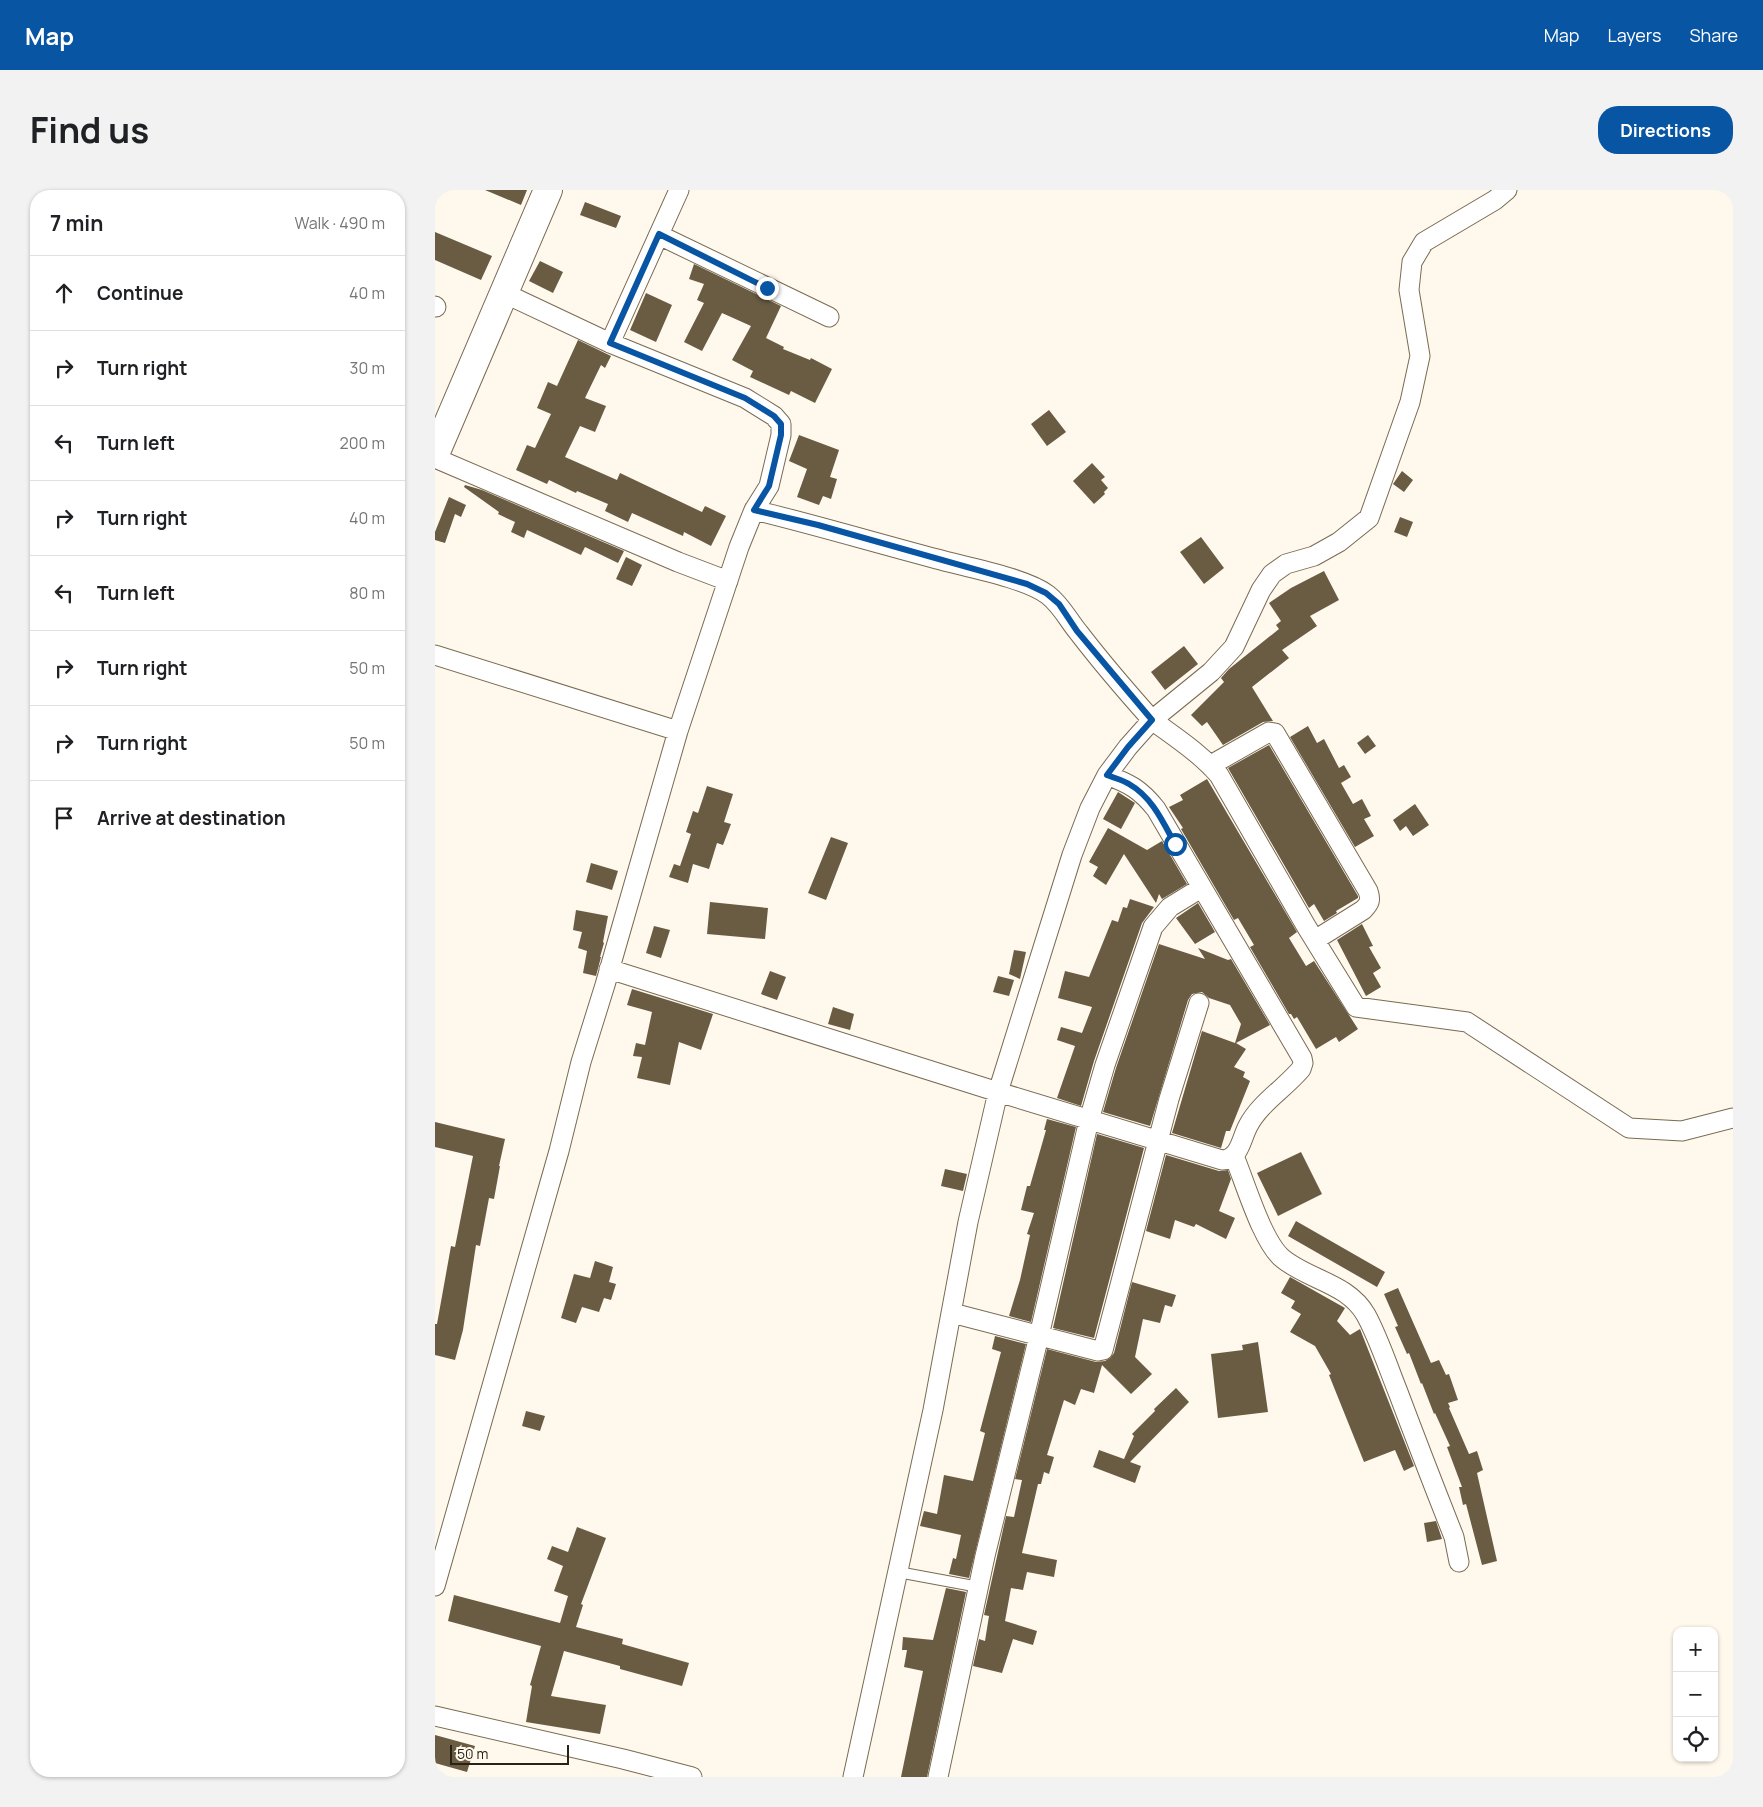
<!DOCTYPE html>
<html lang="en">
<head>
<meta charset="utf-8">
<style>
	body { margin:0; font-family:Manrope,sans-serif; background:#f2f2f2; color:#202124 }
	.controls { position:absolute; right:15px; bottom:15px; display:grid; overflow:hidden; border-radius:10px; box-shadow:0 1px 4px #0004 }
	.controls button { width:45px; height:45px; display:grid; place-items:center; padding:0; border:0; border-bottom:1px solid #e0e0e0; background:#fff; color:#202124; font:25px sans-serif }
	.scale { position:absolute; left:15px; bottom:12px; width:119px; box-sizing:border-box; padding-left:5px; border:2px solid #272116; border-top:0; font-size:14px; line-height:18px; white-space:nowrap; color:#272116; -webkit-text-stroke:4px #fff8ed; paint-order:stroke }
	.stop { position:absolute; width:15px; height:15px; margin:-11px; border:4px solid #0855a3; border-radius:50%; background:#fff }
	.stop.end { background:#0855a3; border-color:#fff; box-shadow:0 1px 5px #0008 }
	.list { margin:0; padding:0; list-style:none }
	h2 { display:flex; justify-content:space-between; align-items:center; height:65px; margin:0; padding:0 20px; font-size:21px }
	h2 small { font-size:16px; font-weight:400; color:#757577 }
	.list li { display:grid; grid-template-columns:32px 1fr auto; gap:15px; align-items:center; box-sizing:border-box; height:75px; padding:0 20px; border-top:1px solid #e0e0e0 }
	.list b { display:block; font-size:19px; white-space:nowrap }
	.list em { font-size:16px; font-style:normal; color:#757577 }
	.icon { flex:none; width:28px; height:28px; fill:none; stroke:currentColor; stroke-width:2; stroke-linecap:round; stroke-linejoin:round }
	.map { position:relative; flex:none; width:1298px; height:1587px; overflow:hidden; border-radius:20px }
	header { display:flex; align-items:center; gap:30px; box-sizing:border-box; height:70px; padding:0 25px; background:#0855a3; color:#fff }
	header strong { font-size:24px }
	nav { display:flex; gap:28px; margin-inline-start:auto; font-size:18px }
	.intro { display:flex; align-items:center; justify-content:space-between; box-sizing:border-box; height:120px; padding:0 30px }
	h1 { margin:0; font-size:35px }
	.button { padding:12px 22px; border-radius:20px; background:#0855a3; color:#fff; font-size:18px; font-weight:700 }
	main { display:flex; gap:30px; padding:0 30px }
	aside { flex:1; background:#fff; border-radius:20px; box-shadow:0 1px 4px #0004 }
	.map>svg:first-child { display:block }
	.building { fill:#6a5c43 }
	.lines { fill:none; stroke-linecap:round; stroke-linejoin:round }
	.lane-casing { stroke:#7a6b52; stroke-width:12 }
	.street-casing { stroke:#7a6b52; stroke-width:21 }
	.highway-casing { stroke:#7a6b52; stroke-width:30 }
	.lane { stroke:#fff; stroke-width:10 }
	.street { stroke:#fff; stroke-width:19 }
	.highway { stroke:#fff; stroke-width:28 }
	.route { stroke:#0855a3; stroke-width:6 }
</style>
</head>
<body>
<header>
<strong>Map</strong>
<nav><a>Map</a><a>Layers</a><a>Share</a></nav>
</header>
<div class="intro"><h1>Find us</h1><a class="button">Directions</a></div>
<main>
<aside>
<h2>7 min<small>Walk · 490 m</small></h2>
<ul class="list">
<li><svg class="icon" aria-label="ahead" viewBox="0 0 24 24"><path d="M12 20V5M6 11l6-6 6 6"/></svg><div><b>Continue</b></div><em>40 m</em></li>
<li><svg class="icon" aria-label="right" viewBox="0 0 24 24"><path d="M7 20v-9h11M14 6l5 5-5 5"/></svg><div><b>Turn right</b></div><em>30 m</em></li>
<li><svg class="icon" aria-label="left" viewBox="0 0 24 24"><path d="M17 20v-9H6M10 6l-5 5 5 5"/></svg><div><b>Turn left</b></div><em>200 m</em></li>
<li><svg class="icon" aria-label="right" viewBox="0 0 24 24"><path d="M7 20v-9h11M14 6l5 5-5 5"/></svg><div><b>Turn right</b></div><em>40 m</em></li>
<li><svg class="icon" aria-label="left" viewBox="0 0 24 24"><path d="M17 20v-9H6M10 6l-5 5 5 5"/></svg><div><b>Turn left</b></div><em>80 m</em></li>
<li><svg class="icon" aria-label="right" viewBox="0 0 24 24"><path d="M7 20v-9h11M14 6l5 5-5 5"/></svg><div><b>Turn right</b></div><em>50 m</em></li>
<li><svg class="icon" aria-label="right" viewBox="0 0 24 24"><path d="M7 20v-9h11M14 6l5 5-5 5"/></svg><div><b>Turn right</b></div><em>50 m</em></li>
<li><svg class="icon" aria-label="arrive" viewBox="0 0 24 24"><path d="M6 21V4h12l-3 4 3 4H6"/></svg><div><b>Arrive at destination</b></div></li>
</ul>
</aside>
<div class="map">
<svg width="1298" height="1587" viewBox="0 0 1298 1587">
	<rect width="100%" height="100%" fill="#fff8ed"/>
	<path class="building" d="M50 0H92L86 15Z
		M150 12 186 26 181 38 145 25Z
		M0 42 57 66 46 90 0 70Z
		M105 71 128 82 118 103 94 91Z
		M259 74 346 116 331 148 349 157 348 159 375 170 376 168 397 179 380 213 356 201 354 205 315 187 318 181 297 170 316 136 287 123 267 161 249 152 269 113 262 110 269 94 254 89Z
		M211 103 237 115 221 152 195 140Z
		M143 150 176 166 170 178 166 175 150 208 171 216 160 242 145 236 130 267 182 290 185 283 267 322 270 316 291 326 276 356 249 342 248 346 197 323 193 332 170 321 173 314 142 301 141 303 114 290 112 294 81 280 92 255 100 258 116 224 102 218 113 192 122 196Z
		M614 220 631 242 612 256 596 234Z
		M364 245 404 260 395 287 402 289 396 309 388 306 384 315 362 307 372 279 354 271Z
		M657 273 670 287 666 290 673 298 669 302 670 304 659 314 638 291Z
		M967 281 978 290 969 302 958 294Z
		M30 295 47 300 189 361 183 373 150 357 146 365 92 340 89 348 76 342 80 332 63 324 64 322 29 297Z
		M14 307 31 315 26 327 20 324 10 353 0 350V342Z
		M965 327 978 332 972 347 959 342Z
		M766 347 789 378 769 394 745 362Z
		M191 367 207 375 197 396 181 389Z
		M889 381 904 410 875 426 882 436 847 460 854 468 817 497 838 531 828 532 788 555 772 532 767 536 756 525 789 492 786 488 794 479 844 439 841 435 846 431 834 413 856 398Z
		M749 456 763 474 730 500 716 482Z
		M873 536 882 553 889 549 904 578 909 575 916 587 906 593 918 614 927 609 936 626 929 629 939 646 920 657 855 547Z
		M933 545 941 556 930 564 922 553Z
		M834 555 923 706V708L901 721 902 723 889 731 879 714 874 718 793 578Z
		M772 589 862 742 854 748 871 776 879 771 923 839 904 852 901 847 881 859 862 827 859 829 856 824H854L815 757 819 755 803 728 799 730 746 639 748 638 734 617 748 610 745 605Z
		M272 596 298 604 289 632 296 634 288 655 282 653 274 679 258 674 253 693 234 687 239 674 245 676 256 644 251 642 258 621 263 623Z
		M683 602 700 613 686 639 668 629Z
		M980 614 994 635 978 646 971 636 965 641 958 630Z
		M673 638 712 660 727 651 752 694 727 709 724 704 721 713 689 664 671 695 658 686 663 677 654 672Z
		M396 647 413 653 391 710 373 703Z
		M156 673 183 681 177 700 151 692Z
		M695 709 719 717 707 733 659 871 646 916 622 908 640 856 622 850 626 837 647 843 657 817 623 808 630 781 654 787 677 730 683 732 688 717 692 718Z
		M275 712 333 718 330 749 272 744Z
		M763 713 780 742 760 754 741 728Z
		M141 720 173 726 168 752 169 753 165 767H166L161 786 148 783 152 761 143 758 147 742 138 740Z
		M927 734 938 756 934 757 946 778 938 783 946 797 931 806 902 750Z
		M219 736 235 740 226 768 211 763Z
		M724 754 770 769 763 758 793 770 796 769 835 835 801 853 811 859 799 877 810 882 808 887 815 891 795 941H791L786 958 737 943 767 841 800 853 806 834 795 815 774 808 767 802 757 804 753 810 715 936 668 922 681 878Z
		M579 760 591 762 585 789 574 784Z
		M335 781 351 787 342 810 326 804Z
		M563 786 579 790 574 806 558 802Z
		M197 799 278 824 266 860 244 852 235 895 202 888 207 867 198 866 201 853 210 855 217 822 192 815Z
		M398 817 419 824 415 840 393 834Z
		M612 929 641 937 596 1132 574 1126 585 1090 595 1045 592 1044 599 1023 586 1020 592 996H595L611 940H609Z
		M0 932 70 949 64 976H65L59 1009 54 1008 45 1056 41 1055 28 1140 20 1170 0 1165V1134H2L16 1056 20 1057 38 966 0 957Z
		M662 944 709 958 659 1148 618 1138Z
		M866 962 887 1004 843 1026 822 983Z
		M731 965 784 981 793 980 796 989 784 1021 800 1028 791 1049 761 1034 759 1037 740 1030 735 1049 711 1041Z
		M510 979 532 984 528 1001 506 996Z
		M861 1031 950 1082 942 1097 853 1046Z
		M160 1071 178 1077 174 1092 181 1094 176 1110 169 1108 164 1122 147 1117 141 1133 126 1128 139 1084 155 1088Z
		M855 1087 910 1118 902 1131 915 1145 925 1139 979 1276 969 1281 960 1260 929 1272 894 1185 896 1184 880 1156 855 1142 866 1124 856 1118 860 1111 846 1103Z
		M697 1092 741 1105 737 1117 730 1115 725 1133 708 1129 700 1167 717 1184 696 1204 667 1175 659 1203 646 1199 640 1215 629 1210 612 1265 619 1267 614 1284 609 1282 606 1294H603L587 1363 622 1370 619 1387 592 1382 588 1400 576 1398 570 1431 602 1441 598 1455 578 1449 567 1483 538 1476 544 1449 550 1451 554 1426 549 1425 571 1326 579 1327 587 1290 580 1289 612 1159 661 1172 670 1171 675 1168 679 1163Z
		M963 1098 996 1173 1004 1170 1011 1185 1014 1184 1023 1210 1013 1213 1015 1217 1014 1218 1034 1264 1042 1261 1048 1280 1042 1283 1062 1371 1047 1375 1031 1314 1028 1315 1024 1297H1027L1012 1257 1015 1256 1000 1223 999 1224 987 1193 986 1194 974 1163 972 1164 960 1137 963 1136 949 1104Z
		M560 1146 591 1154 534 1388 514 1384 518 1368 521 1369 526 1345 485 1336 489 1321 502 1324 509 1285 538 1291 550 1243 545 1241 566 1162 557 1159Z
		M823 1152 833 1222 783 1228 776 1164 808 1160 807 1155Z
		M741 1198 754 1212 695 1272 706 1276 700 1293 658 1277 664 1260 689 1269 699 1246 697 1244 720 1221 719 1219Z
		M91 1221 110 1226 105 1241 87 1236Z
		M1001 1331 1007 1349 992 1352 989 1333Z
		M142 1337 171 1348 146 1414 148 1415 141 1437 188 1449 187 1454 254 1473 247 1496 185 1479V1476L129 1461 116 1506 171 1515 165 1544 91 1532 97 1496 95 1495 106 1456 13 1431 19 1405 125 1433 133 1406 119 1401 128 1376 112 1369 117 1356 133 1362Z
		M511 1398 531 1402 492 1587H466L488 1481 469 1477 472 1460H467L468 1447 498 1450Z
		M0 1545 40 1556 32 1582 0 1573Z"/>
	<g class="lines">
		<defs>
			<path id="lane" d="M463 1382 544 1397"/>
			<path id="street" d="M1072 0 1060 10 989 52 977 72 974 100 985 166 975 212 934 328 904 352 879 366 851 374 837 384 826 400 799 457 776 482 717 530C740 547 765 563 784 585L871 736 921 817 1032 832 1194 938 1247 941 1298 928
				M224 45 394 127
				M69 103 175 153 310 208 339 226 346 234V245L334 296 319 320C381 335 441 353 502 369 531 377 591 388 613 405 627 416 633 430 644 443 667 473 692 502 717 530L693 557 672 585 655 618 637 665 563 902 533 1032 498 1220 418 1587
				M0 116 1 117
				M175 153 244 0
				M0 268 243 372 293 391
				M0 465 243 541
				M776 575 834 542 840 543 933 701C936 710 935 713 928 720L880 750
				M174 779 563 902 787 970C805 969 806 949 813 936 825 913 849 899 866 879L868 873 867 868 721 619C705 599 695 594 672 585
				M799 966C810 992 827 1051 847 1068 873 1090 913 1093 931 1125 944 1149 953 1177 963 1202 981 1250 1000 1299 1019 1347L1024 1372
				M517 1123 663 1161 668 1160 734 909 764 813
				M0 1396 124 961 146 872 170 795 243 541 304 357 319 320
				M0 1526 188 1569 257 1587
				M503 1587 550 1366 604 1146 654 930 670 875 718 737 735 717 766 698"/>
			<path id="highway" d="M0 264 113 0"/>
		</defs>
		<use href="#lane" class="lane-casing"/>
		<use href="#street" class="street-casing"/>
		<use href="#highway" class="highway-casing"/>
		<use href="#lane" class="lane"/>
		<use href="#street" class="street"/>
		<use href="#highway" class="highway"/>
	</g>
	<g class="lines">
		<path class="route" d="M332 98 224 44 175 153 310 208 339 226 346 234V245L334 296 319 320 383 335 592 394 611 403 624 414 642 441 717 530 693 557 672 585C679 588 688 590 694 594 717 607 728 632 740 654"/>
	</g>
</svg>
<div class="controls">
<button>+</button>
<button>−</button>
<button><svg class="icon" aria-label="locate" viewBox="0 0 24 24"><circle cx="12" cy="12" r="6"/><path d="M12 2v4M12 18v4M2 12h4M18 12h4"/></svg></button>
</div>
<div class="scale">50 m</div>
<div class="stop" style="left:740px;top:654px"></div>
<div class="stop end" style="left:332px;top:98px"></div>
</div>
</main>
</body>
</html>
